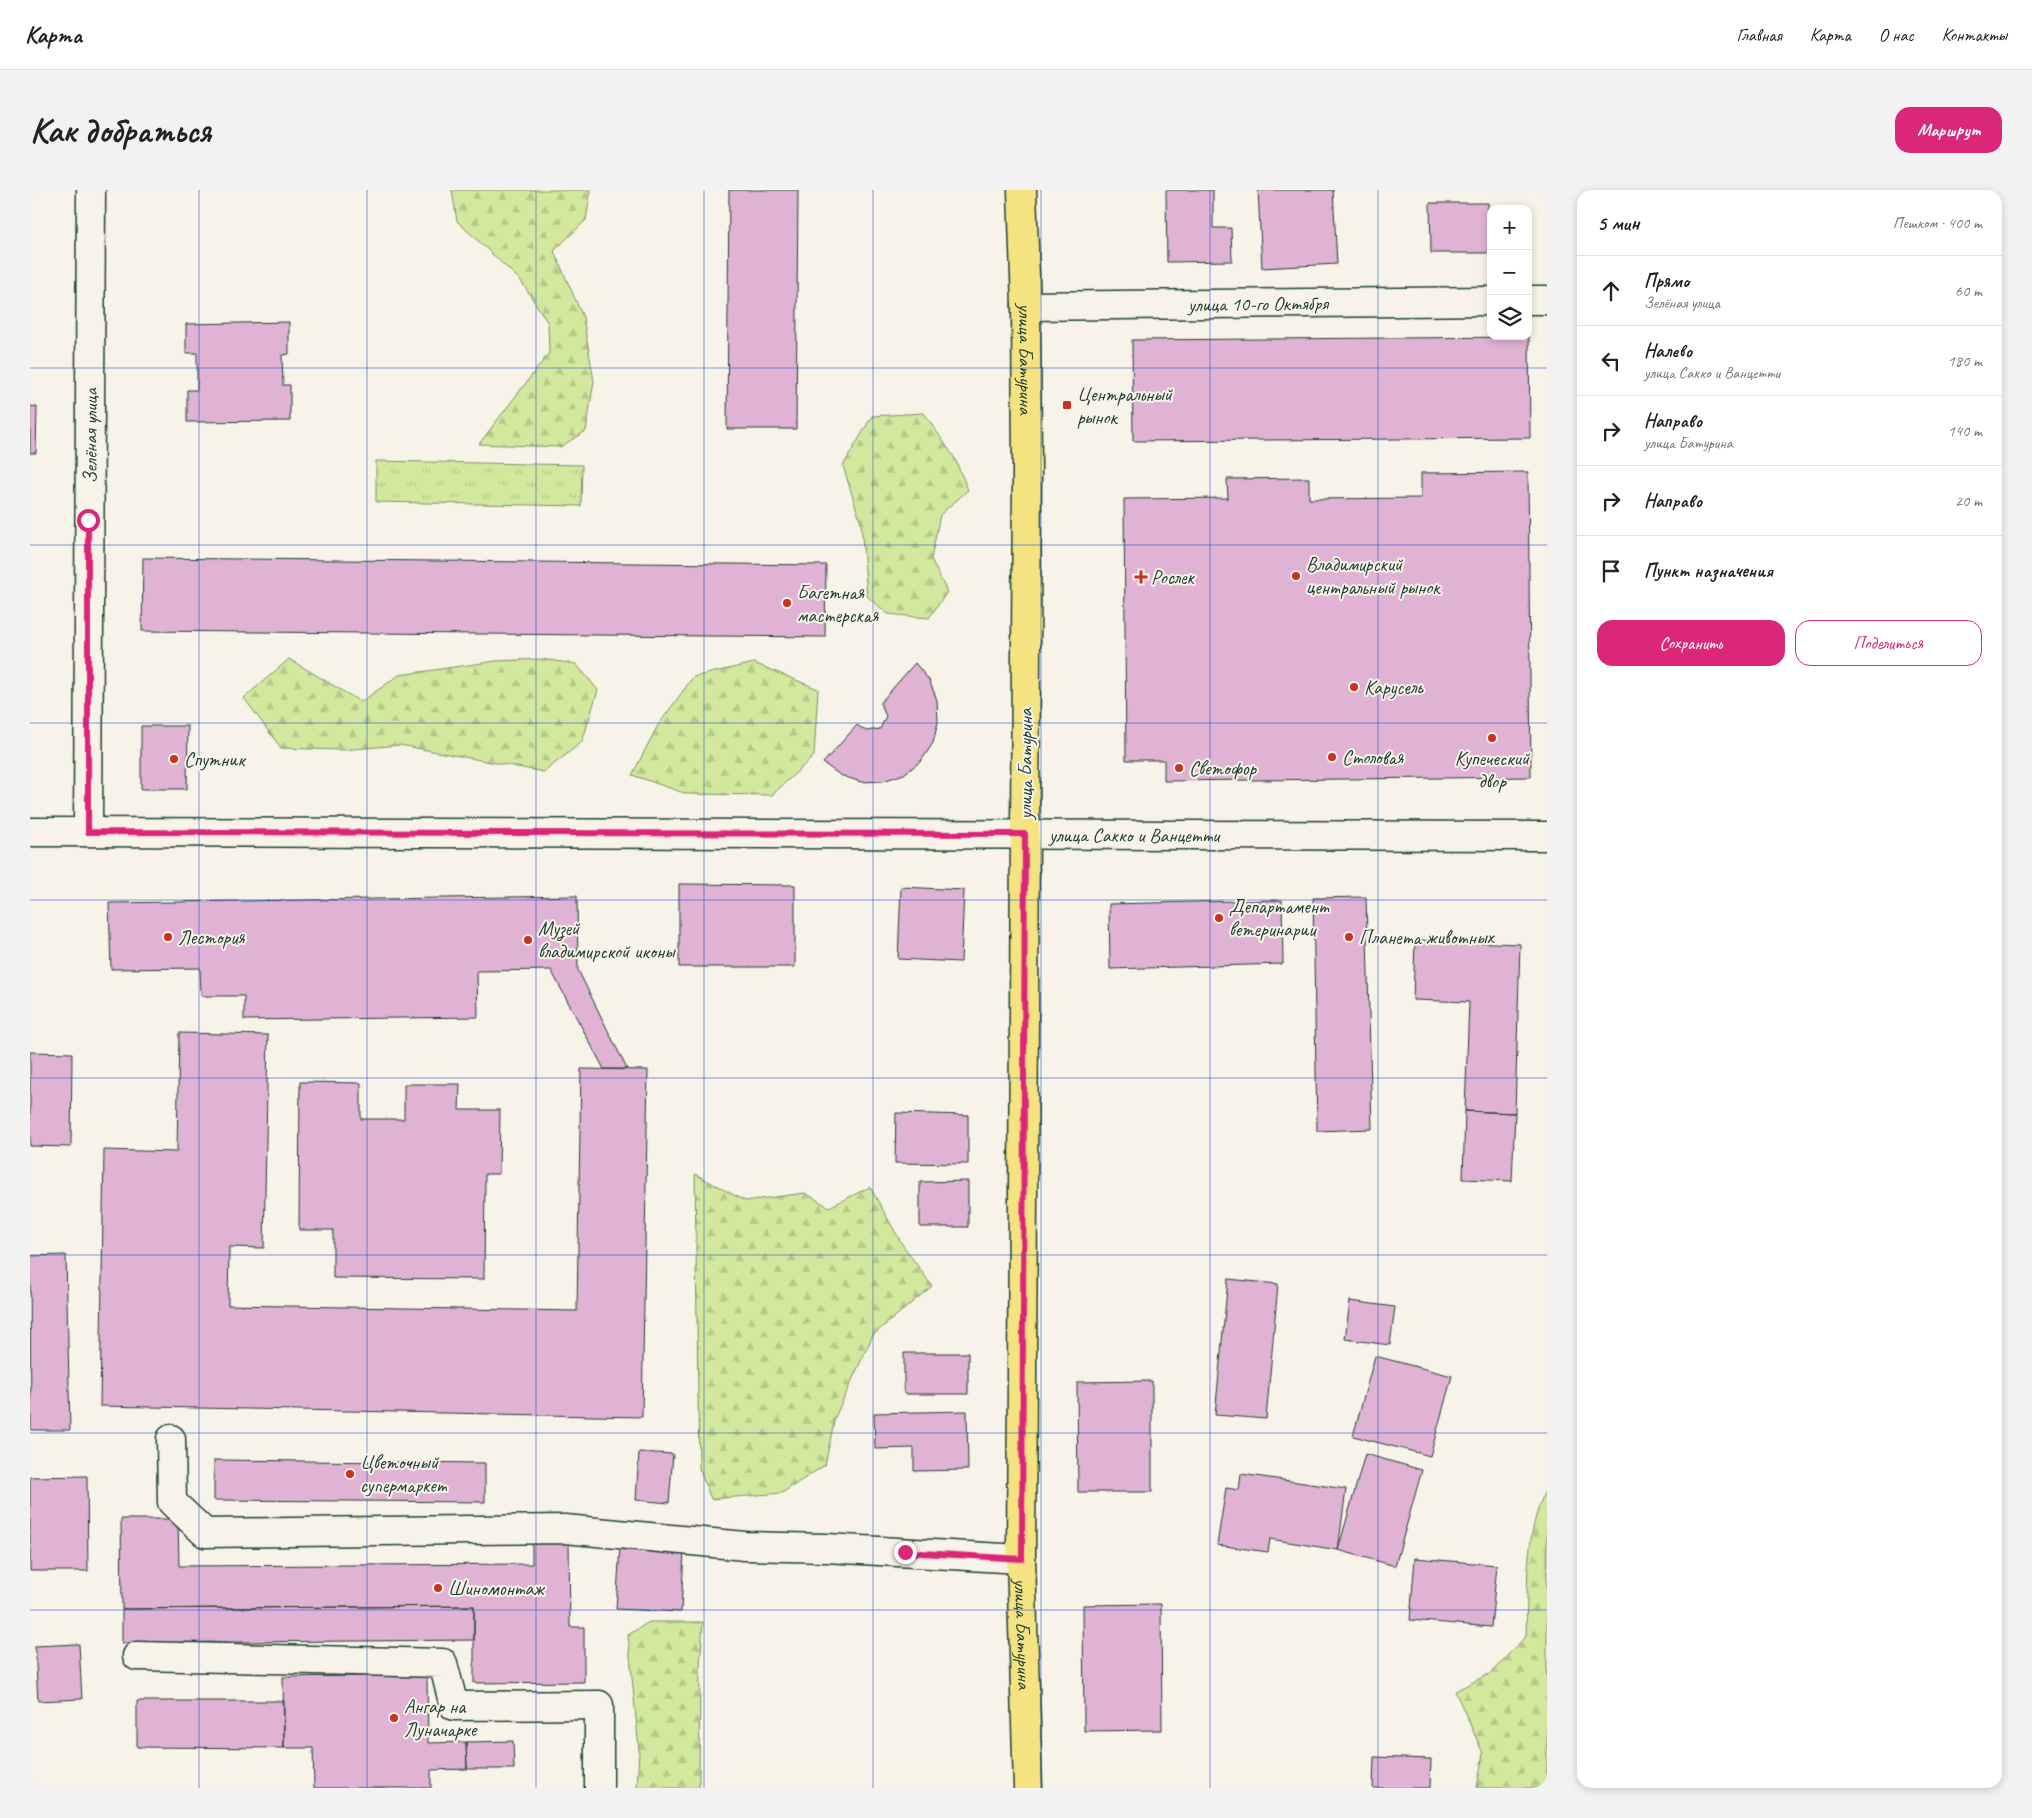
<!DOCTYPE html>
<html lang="ru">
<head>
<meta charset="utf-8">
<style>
	body { margin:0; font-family:Caveat,sans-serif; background:#f2f2f2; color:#222 }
	.controls { position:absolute; right:15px; top:15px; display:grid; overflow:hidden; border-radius:10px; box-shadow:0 2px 8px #0003 }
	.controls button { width:45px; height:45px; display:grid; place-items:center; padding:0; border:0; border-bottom:1px solid #e0e0e0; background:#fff; color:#222; font:25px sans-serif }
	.stop { position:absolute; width:15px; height:15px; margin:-11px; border:4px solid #db2777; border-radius:50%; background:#fff }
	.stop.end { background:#db2777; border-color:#fff; box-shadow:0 1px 5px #0008 }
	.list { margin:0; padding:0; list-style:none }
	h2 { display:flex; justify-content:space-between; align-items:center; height:65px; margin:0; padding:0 20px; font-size:21px }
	h2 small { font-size:16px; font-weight:400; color:#767676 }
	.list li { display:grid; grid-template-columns:32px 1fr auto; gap:15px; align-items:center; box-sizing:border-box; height:70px; padding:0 20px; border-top:1px solid #e0e0e0 }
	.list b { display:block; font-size:19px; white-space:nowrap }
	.list p { margin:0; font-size:16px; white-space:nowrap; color:#767676 }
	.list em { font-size:16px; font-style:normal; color:#767676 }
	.actions { display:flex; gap:10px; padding:15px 20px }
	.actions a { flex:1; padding:11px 0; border:1px solid #db2777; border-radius:15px; text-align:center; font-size:18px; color:#db2777 }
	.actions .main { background:#db2777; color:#fff }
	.icon { flex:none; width:28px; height:28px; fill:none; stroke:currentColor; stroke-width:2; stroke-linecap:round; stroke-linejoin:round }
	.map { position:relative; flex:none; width:1517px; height:1598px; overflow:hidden; border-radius:15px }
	header { display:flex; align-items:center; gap:30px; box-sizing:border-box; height:70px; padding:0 25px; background:#fff; border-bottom:1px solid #e0e0e0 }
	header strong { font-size:24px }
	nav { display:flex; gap:28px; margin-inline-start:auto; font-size:18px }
	.intro { display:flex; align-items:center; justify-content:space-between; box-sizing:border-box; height:120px; padding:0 30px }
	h1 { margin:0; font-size:35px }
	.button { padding:12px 22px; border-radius:15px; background:#db2777; color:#fff; font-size:18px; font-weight:700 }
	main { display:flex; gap:30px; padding:0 30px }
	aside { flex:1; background:#fff; border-radius:15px; box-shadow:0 2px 8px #0003 }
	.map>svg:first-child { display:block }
	.grass { fill:url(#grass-tufts); stroke:#789268 }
	.forest { fill:url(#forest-firs); stroke:#789268 }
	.building { fill:#e0b2d4; stroke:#1f3d34 }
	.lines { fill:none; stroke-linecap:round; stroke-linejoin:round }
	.minor-casing { stroke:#1f3d34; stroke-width:31 }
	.major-casing { stroke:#1f3d34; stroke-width:31 }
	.minor { stroke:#f7f3e8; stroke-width:28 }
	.major { stroke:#f5e382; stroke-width:28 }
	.route { stroke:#db2777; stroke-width:6 }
	.grid { fill:none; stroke:#1d4ed8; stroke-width:1; stroke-opacity:0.55 }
	.poi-dot { fill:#c8321e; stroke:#f7f3e8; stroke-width:2 }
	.labels { text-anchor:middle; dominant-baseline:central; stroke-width:4; stroke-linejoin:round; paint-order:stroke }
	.street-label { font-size:20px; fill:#1f3d34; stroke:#f7f3e8 }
	.poi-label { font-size:20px; fill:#1f3d34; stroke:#f7f3e8; text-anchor:start }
</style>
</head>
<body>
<header>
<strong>Карта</strong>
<nav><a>Главная</a><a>Карта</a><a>О нас</a><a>Контакты</a></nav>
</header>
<div class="intro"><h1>Как добраться</h1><a class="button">Маршрут</a></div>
<main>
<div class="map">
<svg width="1517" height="1598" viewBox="0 0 1517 1598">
	<defs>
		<pattern id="grass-tufts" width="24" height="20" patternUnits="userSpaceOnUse" patternTransform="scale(1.25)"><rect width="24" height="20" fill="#d2e89d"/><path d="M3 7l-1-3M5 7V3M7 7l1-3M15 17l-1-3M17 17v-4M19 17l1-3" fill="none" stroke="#b4c888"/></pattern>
		<pattern id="forest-firs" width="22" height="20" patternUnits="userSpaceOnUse" patternTransform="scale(1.25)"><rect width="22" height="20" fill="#d2e89d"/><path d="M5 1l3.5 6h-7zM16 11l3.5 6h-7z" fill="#b4c888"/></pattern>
	</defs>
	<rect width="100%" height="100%" fill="#f7f3e8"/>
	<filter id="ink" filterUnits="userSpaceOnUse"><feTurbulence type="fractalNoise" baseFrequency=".02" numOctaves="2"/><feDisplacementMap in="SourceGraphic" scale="10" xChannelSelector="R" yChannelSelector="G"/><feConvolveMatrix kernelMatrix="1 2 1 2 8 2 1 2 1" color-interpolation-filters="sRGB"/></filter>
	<g filter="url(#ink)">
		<path class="grass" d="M346 271 552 275 551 316 346 312Z"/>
		<path class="forest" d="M422 0H561L556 30 524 61 553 127 564 191 556 241 530 257 449 254 519 163 518 133 491 91 427 31Z
			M894 223 924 267 938 300 910 325 901 369 917 402 899 428 858 424 837 406 831 333 813 276 842 226Z
			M259 469 331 512 369 485 466 471 511 469 546 474 568 500 552 552 514 582 370 555 312 560 251 558 214 508Z
			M724 473 788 499 784 566 742 605 657 604 602 585 627 537 663 487Z
			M665 984 715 1011 775 1003 799 1017 840 997 872 1054 902 1096 843 1145 805 1227 795 1275 752 1303 681 1309 669 1278Z
			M1517 1297V1598H1447L1453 1563 1425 1501 1461 1483 1496 1446C1498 1396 1494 1343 1517 1297Z
			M619 1432H673L670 1477 669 1598H607L609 1560 598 1445Z"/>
		<path class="building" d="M699 0H768L766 239H697Z
			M1136 0H1183V38H1201L1202 71 1137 72Z
			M1228 0H1303L1307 74 1232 78Z
			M1400 13H1458L1459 63H1401Z
			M259 132V164L252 165 253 195H260V231L157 232V200H167V163H156V134Z
			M1499 147 1500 248 1103 251 1102 150Z
			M0 216 7 217 6 263H0Z
			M1498 282 1501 587 1134 591V570H1096L1094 309 1198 308 1197 289 1279 288V309L1391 308V283Z
			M113 368 796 375 795 447 112 441Z
			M885 473 899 490 907 510 908 532 903 553 891 571 874 584 853 591 831 592 810 585 793 573 827 535 836 541 850 539 856 526 850 513Z
			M111 536H158L157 599H111Z
			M649 694 765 695V777H649Z
			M871 697 934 700 931 772 868 769Z
			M547 706 548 780 597 879H574L521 780 447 781 448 827 214 830V806H171L170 778 81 779 79 713Z
			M1336 707 1342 939 1287 941 1283 708Z
			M1252 710 1253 774 1080 779 1079 714Z
			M1385 750 1490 754 1485 923 1435 921 1439 812 1383 810Z
			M149 843 238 845 234 1058 199 1057 198 1115 547 1121 551 879 618 880 612 1227 70 1216 74 960 147 962Z
			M0 862 42 863 41 957 0 956Z
			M270 892 331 893V929H374V894H430L429 920H470L469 984H455L454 1089 303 1088V1040H269Z
			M1435 921 1485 923 1482 991 1433 989Z
			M866 923 938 925V974L865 973Z
			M938 991V1037H890V992Z
			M36 1065 40 1240H1L0 1066Z
			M1198 1089 1248 1094 1236 1229 1185 1225Z
			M1320 1111 1365 1117 1360 1155 1315 1149Z
			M874 1163H938V1204H874Z
			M1345 1166 1422 1186 1400 1266 1323 1246Z
			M1122 1191V1302H1048L1047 1192Z
			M937 1221 938 1280 884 1281V1258L845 1259 844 1223Z
			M609 1262 643 1264 639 1313 606 1310Z
			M1335 1264 1392 1280 1365 1376 1308 1360Z
			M184 1270 455 1273V1312L184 1310Z
			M1211 1284 1316 1299 1308 1360 1240 1349 1238 1362 1187 1355 1196 1298 1209 1300Z
			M57 1286 58 1381H0V1287Z
			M91 1329H148L149 1376 502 1374V1353L539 1352 540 1437H554V1492L444 1493V1416L92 1419Z
			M590 1357 654 1360 651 1422 586 1419Z
			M1385 1368 1467 1375 1461 1437 1380 1430Z
			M1131 1414 1132 1540 1054 1541 1053 1415Z
			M444 1416V1450L92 1453V1419Z
			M49 1454 52 1509 8 1511 5 1456Z
			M397 1485 398 1553 436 1552 437 1579 401 1580V1598H284L283 1558H254L253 1487Z
			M107 1511H254V1558L107 1557Z
			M483 1551 484 1579H437L436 1552Z
			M1344 1567 1401 1569 1400 1598H1343Z"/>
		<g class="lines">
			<defs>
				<g id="minor">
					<path d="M1498 110H1517"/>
					<path id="s1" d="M996 116 1461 111"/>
					<path id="s2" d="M0 642 1517 646"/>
					<path id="s3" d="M58 642 61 0"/>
					<path d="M141 1249 142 1312 175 1343 535 1339 715 1356 796 1358 991 1369"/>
					<path d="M107 1466 413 1473 424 1516 569 1515V1598"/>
				</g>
				<g id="major">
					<path id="s4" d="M992 0 996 116 997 279 991 1369 998 1598"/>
				</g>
			</defs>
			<use href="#minor" class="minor-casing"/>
			<use href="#major" class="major-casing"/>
			<use href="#minor" class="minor"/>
			<use href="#major" class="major"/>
		</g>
	</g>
	<g class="lines" filter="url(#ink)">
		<path class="route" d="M58 330V642L995 644 992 1369 875 1362"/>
	</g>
	<path class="grid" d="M169 0V1598M337 0V1598M506 0V1598M674 0V1598M843 0V1598M1011 0V1598M1180 0V1598M1348 0V1598M0 178H1517M0 355H1517M0 533H1517M0 710H1517M0 888H1517M0 1065H1517M0 1243H1517M0 1420H1517"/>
	<g class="poi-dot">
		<rect x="1032" y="210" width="10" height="10" rx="2.5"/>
		<circle cx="1266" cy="386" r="5"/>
		<path d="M1108.5 379.5h5v5h5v5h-5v5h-5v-5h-5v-5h5z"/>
		<circle cx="757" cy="413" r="5"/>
		<circle cx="1324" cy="497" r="5"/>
		<circle cx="1462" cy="548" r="5"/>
		<circle cx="1302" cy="567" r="5"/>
		<circle cx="144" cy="569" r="5"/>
		<circle cx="1149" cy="578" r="5"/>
		<circle cx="1189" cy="728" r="5"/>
		<circle cx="138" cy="747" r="5"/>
		<circle cx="1319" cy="747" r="5"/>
		<circle cx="498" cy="750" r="5"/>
		<circle cx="320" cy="1284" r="5"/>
		<circle cx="408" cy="1398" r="5"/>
		<circle cx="364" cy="1528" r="5"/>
	</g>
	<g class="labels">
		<g class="street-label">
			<text stroke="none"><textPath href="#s1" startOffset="232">улица 10-го Октября</textPath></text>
			<text stroke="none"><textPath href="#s4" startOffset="169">улица Батурина</textPath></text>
			<text stroke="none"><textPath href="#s3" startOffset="396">Зелёная улица</textPath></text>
			<text transform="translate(995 574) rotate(-90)">улица Батурина</text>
			<text stroke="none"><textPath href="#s2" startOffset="1104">улица Сакко и Ванцетти</textPath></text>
			<text stroke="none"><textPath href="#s4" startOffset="1444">улица Батурина</textPath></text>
		</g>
		<g class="poi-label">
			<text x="1047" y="204">Центральный<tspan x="1047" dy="23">рынок</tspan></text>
			<text x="1276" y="374">Владимирский<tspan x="1276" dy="23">центральный рынок</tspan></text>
			<text x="1121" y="387">Рослек</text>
			<text x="767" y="402">Багетная<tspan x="767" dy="23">мастерская</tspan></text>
			<text x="1334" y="497">Карусель</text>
			<text x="1312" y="567">Столовая</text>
			<text x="1462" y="568" text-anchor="middle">Купеческий<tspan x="1462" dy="23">двор</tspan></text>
			<text x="154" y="569">Спутник</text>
			<text x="1159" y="578">Светофор</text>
			<text x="1199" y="716">Департамент<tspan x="1199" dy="23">ветеринарии</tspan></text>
			<text x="508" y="738">Музей<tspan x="508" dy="23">владимирской иконы</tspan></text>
			<text x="148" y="747">Лестория</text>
			<text x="1329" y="747">Планета животных</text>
			<text x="330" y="1272">Цветочный<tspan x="330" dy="23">супермаркет</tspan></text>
			<text x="418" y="1398">Шиномонтаж</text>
			<text x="374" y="1516">Ангар на<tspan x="374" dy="23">Луначарке</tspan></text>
		</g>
	</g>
</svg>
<div class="controls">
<button>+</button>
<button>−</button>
<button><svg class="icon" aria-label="layers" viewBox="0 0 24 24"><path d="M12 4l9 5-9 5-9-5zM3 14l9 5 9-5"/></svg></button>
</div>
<div class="stop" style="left:58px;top:330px"></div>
<div class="stop end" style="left:875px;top:1362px"></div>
</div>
<aside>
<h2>5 мин<small>Пешком · 400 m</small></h2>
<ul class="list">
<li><svg class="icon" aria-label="ahead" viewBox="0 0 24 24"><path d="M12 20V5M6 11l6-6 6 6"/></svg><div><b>Прямо</b><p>Зелёная улица</p></div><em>60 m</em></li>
<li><svg class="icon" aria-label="left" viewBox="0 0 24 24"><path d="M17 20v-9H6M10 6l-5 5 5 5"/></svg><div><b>Налево</b><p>улица Сакко и Ванцетти</p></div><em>180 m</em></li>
<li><svg class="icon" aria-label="right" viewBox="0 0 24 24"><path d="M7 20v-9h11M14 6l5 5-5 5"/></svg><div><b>Направо</b><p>улица Батурина</p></div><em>140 m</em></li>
<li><svg class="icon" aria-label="right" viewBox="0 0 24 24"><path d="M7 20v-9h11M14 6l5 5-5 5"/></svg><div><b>Направо</b></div><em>20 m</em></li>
<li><svg class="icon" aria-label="arrive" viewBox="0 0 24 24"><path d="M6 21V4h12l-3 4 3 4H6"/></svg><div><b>Пункт назначения</b></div></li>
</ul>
<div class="actions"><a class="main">Сохранить</a><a>Поделиться</a></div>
</aside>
</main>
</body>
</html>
